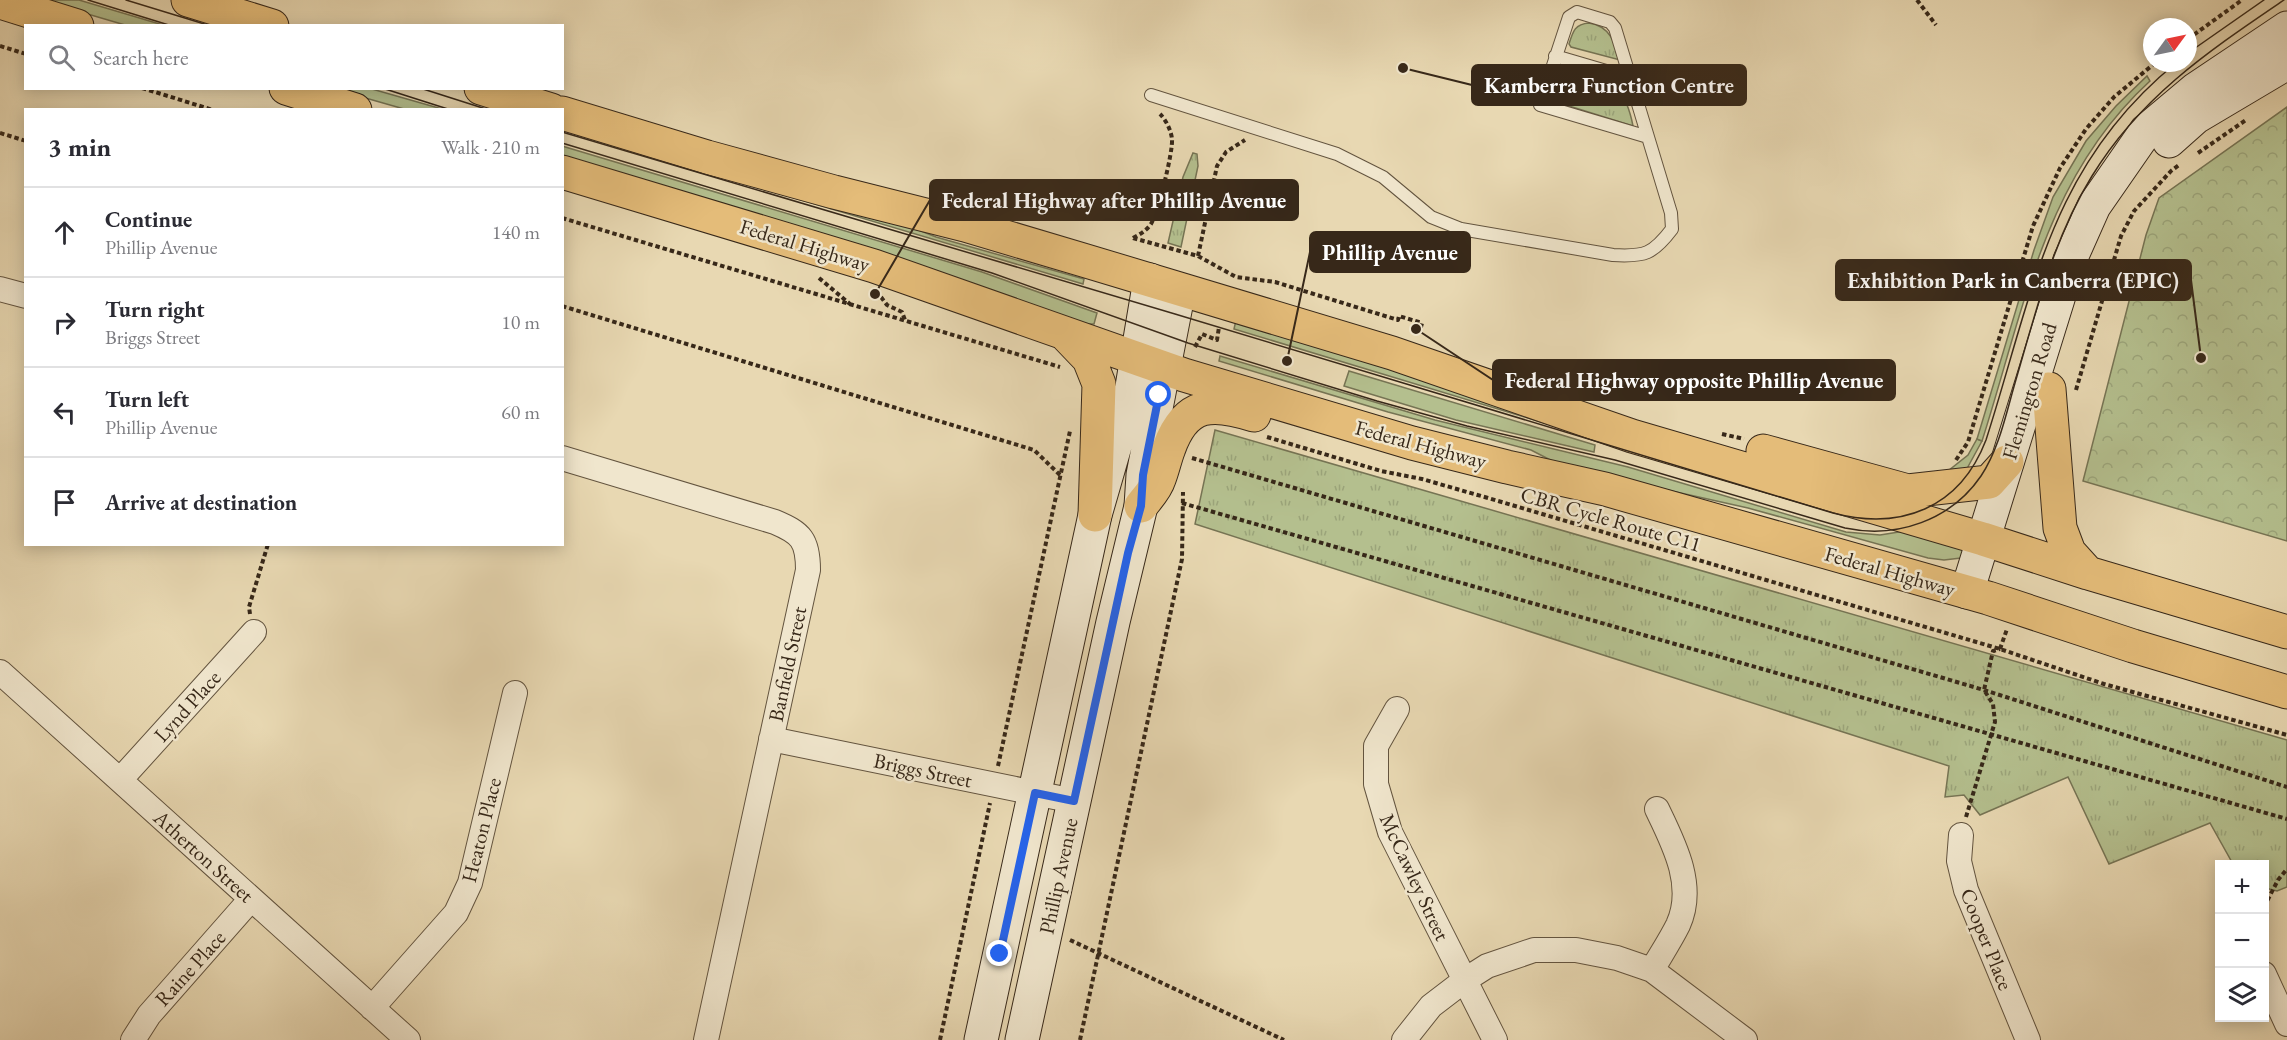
<!DOCTYPE html>
<html lang="en">
<head>
<meta charset="utf-8">
<style>
	body { margin:0; font-family:"EB Garamond",serif; background:#f7f7f7; color:#2b2b33 }
	.controls { position:absolute; right:18px; bottom:18px; display:grid; overflow:hidden; border-radius:0px; box-shadow:0 3px 15px #0003 }
	.controls button { width:54px; height:54px; display:grid; place-items:center; padding:0; border:0; border-bottom:2px solid #e1e1e2; background:#fff; color:#2b2b33; font:30px sans-serif }
	.compass { position:absolute; left:2143px; top:18px; width:54px; height:54px; border-radius:50%; background:#fff; box-shadow:0 3px 15px #0003; rotate:57deg }
	.stop { position:absolute; width:18px; height:18px; margin:-14px; border:4px solid #2563eb; border-radius:50%; background:#fff }
	.stop.end { background:#2563eb; border-color:#fff; box-shadow:0 2px 6px #0008 }
	.list { margin:0; padding:0; list-style:none }
	h2 { display:flex; justify-content:space-between; align-items:center; height:78px; margin:0; padding:0 24px; font-size:26px }
	h2 small { font-size:20px; font-weight:400; color:#7c7c81 }
	.list li { display:grid; grid-template-columns:39px 1fr auto; gap:18px; align-items:center; box-sizing:border-box; height:90px; padding:0 24px; border-top:2px solid #e1e1e2 }
	.list b { display:block; font-size:22px; white-space:nowrap }
	.list p { margin:0; font-size:20px; white-space:nowrap; color:#7c7c81 }
	.list em { font-size:20px; font-style:normal; color:#7c7c81 }
	.icon { flex:none; width:33px; height:33px; fill:none; stroke:currentColor; stroke-width:2; stroke-linecap:round; stroke-linejoin:round }
	.map { position:relative; flex:none; width:2287px; height:1040px; overflow:hidden }
	.search { position:absolute; background:#fff; box-shadow:0 3px 15px #0003; left:24px; top:24px; width:540px; height:66px; display:flex; align-items:center; gap:15px; box-sizing:border-box; padding:0 21px; border-radius:0px; color:#7c7c81; font-size:22px }
	.panel { position:absolute; background:#fff; box-shadow:0 3px 15px #0003; left:24px; top:108px; width:540px; height:438px; border-radius:0px }
	.map>svg:first-child { display:block }
	.grass { fill:url(#grass-tufts); stroke:#767454; stroke-width:1.5 }
	.park { fill:url(#park-crowns); stroke:#767454; stroke-width:1.5 }
	.garden { fill:#b4bf8e; stroke:#767454; stroke-width:1.5 }
	.lines { fill:none; stroke-linecap:round; stroke-linejoin:round }
	.service-casing { stroke:#63543f; stroke-width:14 }
	.minor-casing { stroke:#63543f; stroke-width:26 }
	.secondary-casing { stroke:#372819; stroke-width:35 }
	.trunk-casing { stroke:#372819; stroke-width:35 }
	.path { stroke:#372819; stroke-width:4; stroke-dasharray:4.5 3; stroke-linecap:butt }
	.service { stroke:#f0e6cd; stroke-width:12 }
	.minor { stroke:#f0e6cd; stroke-width:24 }
	.secondary { stroke:#f0e6cd; stroke-width:33 }
	.trunk { stroke:#e4bc79; stroke-width:33 }
	.tram { stroke:#372819; stroke-width:1.5 }
	.route { stroke:#2563eb; stroke-width:8 }
	.labels { text-anchor:middle; dominant-baseline:central; stroke-width:5; stroke-linejoin:round; paint-order:stroke }
	.street-label { font-size:21px; fill:#372819; stroke:#f0e6cd }
	.leader { fill:none; stroke:#372819; stroke-width:2 }
	.callout-dot { fill:#372819; stroke:#f0e6cd; stroke-width:2 }
	.callout { fill:#372819; stroke:#372819; stroke-width:2 }
	.callout-label { font-size:22px; text-anchor:middle; font-weight:bold; fill:#fff }
</style>
</head>
<body>
<div class="map">
<svg width="2287" height="1040" viewBox="0 0 2287 1040">
	<defs>
		<pattern id="grass-tufts" width="24" height="20" patternUnits="userSpaceOnUse" patternTransform="scale(1.5)"><rect width="24" height="20" fill="#b4bf8e"/><path d="M3 7l-1-3M5 7V3M7 7l1-3M15 17l-1-3M17 17v-4M19 17l1-3" fill="none" stroke="#9ba47a"/></pattern>
		<pattern id="park-crowns" width="20" height="18" patternUnits="userSpaceOnUse" patternTransform="scale(1.5)"><rect width="20" height="18" fill="#b4bf8e"/><path d="M2 6a3 3 0 1 1 6 0M12 15a3 3 0 1 1 6 0" fill="none" stroke="#9ba47a"/></pattern>
	</defs>
	<rect width="100%" height="100%" fill="#e8d8b2"/>
	<filter id="stains"><feTurbulence type="fractalNoise" baseFrequency=".00333" numOctaves="4"/><feColorMatrix values="0 0 0 0 .2 0 0 0 0 .09 0 0 0 0 .02 0 0 0 .5 -.17"/></filter>
	<radialGradient id="worn" r=".72"><stop offset=".6" stop-color="#630" stop-opacity="0"/><stop offset="1" stop-color="#630" stop-opacity=".3"/></radialGradient>
	<path class="grass" d="M1589 23C1610 26 1615 43 1620 60L1571 47 1569 44C1573 31 1575 24 1589 23Z
		M1582 70C1615 82 1626 90 1633 126L1569 106C1545 92 1557 69 1582 70Z
		M1193 153 1197 154 1198 166 1181 247 1168 243 1183 177Z
		M1215 430 2287 740V887L2277 891 2265 888 2264 864H2233L2210 823 2109 864 2068 777 1980 815 1964 795 1945 797 1949 766 1195 524Z
		M1977 439 1982 441 1964 474 1943 475 1968 455Z"/>
	<path class="park" d="M2287 107V541L2083 481 2146 235 2159 198Z"/>
	<path class="garden" d="M40 0H79L163 25H125Z
		M2147 76 2150 81C2044 178 2024 310 1982 441L1977 439 2034 250 2053 197 2086 141 2116 106Z
		M334 89H372L442 109H404Z
		M562 146 982 272 1097 313 1094 324H1087L563 158Z
		M748 184 866 209 936 237 1084 279 1083 284Z
		M1236 320 1248 321 1594 438 1234 329Z
		M1220 356 1435 420 1628 467 1846 532 1880 535 1905 531 1970 547 1961 558 1944 560 1928 558 1748 508 1564 467 1531 450 1388 412 1219 361Z
		M1349 371 1595 445 1594 452 1456 420 1344 386Z"/>
	<g class="lines">
		<defs>
			<path id="service" d="M1555 56 1630 78
				M1151 95 1337 154 1383 177 1431 217 1461 229 1613 255C1645 257 1653 254 1672 229L1671 213 1615 28 1610 22 1577 12 1569 17 1540 105 1648 137"/>
			<path id="minor" d="M0 289 26 296
				M562 458 775 522C801 533 808 540 808 570L706 1040
				M0 672 408 1040
				M1397 709 1376 746V784L1390 832 1495 1040
				M771 739 1074 801
				M120 780 254 632
				M1961 835 1959 861 1966 890 2028 1040
				M1652 970C1660 956 1670 941 1678 925 1696 886 1674 844 1657 809
				M2264 974 2287 1024
				M372 1008 456 913 470 883 515 693
				M133 1040 149 1015 251 899
				M1404 1040 1431 1006 1465 980 1487 966 1534 950H1576L1617 958 1652 970 1745 1040"/>
			<path id="secondary" d="M2169 141 2196 117 2287 63
				M1967 592 2070 260 2094 206 2146 131 2196 89 2287 28
				M981 1040 1095 515 1132 387 1150 280
				M1022 1040 1113 622 1141 506 1143 475 1179 290"/>
			<path id="trunk" d="M188 0 272 26
				M0 2 77 26
				M286 88 355 110
				M481 88 551 110
				M562 113 707 157 834 192 965 225 1083 260 1392 353 1632 436 1983 539 2088 573 2287 632
				M562 172 874 266 1184 375 1412 443 1507 467 1605 489 1988 598 2133 646 2287 692
				M1066 335 1089 359 1099 384 1095 515
				M2049 389 2060 528 2069 552 2088 573
				M1763 451 1908 491 1989 482 2007 462
				M1141 506C1147 498 1156 489 1159 479 1163 469 1165 458 1169 448 1186 401 1213 402 1254 415"/>
		</defs>
		<use href="#service" class="service-casing"/>
		<use href="#minor" class="minor-casing"/>
		<use href="#secondary" class="secondary-casing"/>
		<use href="#trunk" class="trunk-casing"/>
		<path class="path" d="M1917 0 1936 25
			M2188 39 2242 0
			M0 46 26 54
			M142 88 213 110
			M0 133 26 141
			M2198 153 2246 120
			M562 218 1060 367
			M1133 238 1198 256 1236 277 1275 282 1398 320 1399 316 1422 323 1420 331
			M1133 238C1140 234 1146 231 1151 224 1158 212 1173 153 1172 139 1171 130 1166 120 1160 114
			M1198 256 1217 166 1226 152 1245 140
			M819 278 850 304
			M881 297 887 305 902 312 905 320
			M562 306 1034 450 1060 475
			M1195 347 1202 334 1217 340 1219 327
			M2076 390 2121 236 2134 211 2171 171 2179 165
			M1722 434 1744 439
			M1267 437 1381 471 1422 479 1488 498 2000 649 2104 684 2287 735
			M1192 458 1984 690 2287 787
			M1956 460 1968 442 2033 226 2060 168 2086 129 2114 97 2155 63
			M1182 503 2287 819
			M250 614 249 607 268 544
			M2000 649 2007 629
			M998 766 1070 431
			M1966 817 1995 722 1993 704 1984 690 1993 651 2000 649
			M2264 907 2278 880 2287 869
			M1070 940 1284 1040
			M940 1040 990 803
			M1080 1040 1182 559 1183 492"/>
		<use href="#service" class="service"/>
		<use href="#minor" class="minor"/>
		<use href="#secondary" class="secondary"/>
		<use href="#trunk" class="trunk"/>
		<path class="tram" d="M88 0 172 26
			M126 0 211 26
			M2188 53 2264 0
			M382 88 451 110
			M420 88 489 110
			M562 132 1175 314 1833 513C1901 531 1960 508 1986 440 2033 294 2049 166 2176 63
			M562 143 992 273 1188 343 1377 401 1467 426 1615 460 1845 528C1897 539 1951 520 1981 476 1999 449 2006 414 2015 383 2036 312 2053 239 2092 176 2141 96 2209 51 2284 0"/>
	</g>
	<g class="lines">
		<path class="route" d="M1000 954 1035 793 1074 801 1128 553 1141 506 1143 475 1159 395"/>
	</g>
	<g class="labels">
		<g class="street-label">
			<text transform="translate(805 245) rotate(17)">Federal Highway</text>
			<text transform="translate(2029 391) rotate(-73)">Flemington Road</text>
			<text transform="translate(1421 444) rotate(15)">Federal Highway</text>
			<text transform="translate(1611 519) rotate(16)">CBR Cycle Route C11</text>
			<text transform="translate(1890 571) rotate(16)">Federal Highway</text>
			<text transform="translate(787 664) rotate(-78)">Banfield Street</text>
			<text transform="translate(187 706) rotate(-48)">Lynd Place</text>
			<text transform="translate(923 770) rotate(12)">Briggs Street</text>
			<text transform="translate(481 830) rotate(-76)">Heaton Place</text>
			<text transform="translate(204 856) rotate(42)">Atherton Street</text>
			<text transform="translate(1058 876) rotate(-78)">Phillip Avenue</text>
			<text transform="translate(1415 877) rotate(65)">McCawley Street</text>
			<text transform="translate(1987 939) rotate(68)">Cooper Place</text>
			<text transform="translate(190 968) rotate(-48)">Raine Place</text>
		</g>
	</g>
	<path class="leader" d="M1403 68L1472 85M875 294L930 200M1287 361L1310 252M2201 358L2191 280M1416 329L1493 380"/>
	<g class="callout-dot">
		<circle cx="1403" cy="68" r="6"/>
		<circle cx="875" cy="294" r="6"/>
		<circle cx="1287" cy="361" r="6"/>
		<circle cx="2201" cy="358" r="6"/>
		<circle cx="1416" cy="329" r="6"/>
	</g>
	<g class="callout">
		<rect x="1472" y="65" width="274" height="40" rx="6"/>
		<rect x="930" y="180" width="368" height="40" rx="6"/>
		<rect x="1310" y="232" width="160" height="40" rx="6"/>
		<rect x="1836" y="260" width="355" height="40" rx="6"/>
		<rect x="1493" y="360" width="402" height="40" rx="6"/>
	</g>
	<g class="callout-label">
		<text x="1609" y="93">Kamberra Function Centre</text>
		<text x="1114" y="208">Federal Highway after Phillip Avenue</text>
		<text x="1390" y="260">Phillip Avenue</text>
		<text x="2013" y="288">Exhibition Park in Canberra (EPIC)</text>
		<text x="1694" y="388">Federal Highway opposite Phillip Avenue</text>
	</g>
	<rect width="100%" height="100%" filter="url(#stains)"/>
	<rect width="100%" height="100%" fill="url(#worn)"/>
</svg>
<div class="controls">
<button>+</button>
<button>−</button>
<button><svg class="icon" aria-label="layers" viewBox="0 0 24 24"><path d="M12 4l9 5-9 5-9-5zM3 14l9 5 9-5"/></svg></button>
</div>
<svg class="compass" viewBox="-18 -18 36 36"><path d="M0-13l5 13h-10z" fill="#e53935"/><path d="M0 13l5-13h-10z" fill="#7c7c81"/></svg>
<div class="stop" style="left:1159px;top:395px"></div>
<div class="stop end" style="left:1000px;top:954px"></div>
<div class="search"><svg class="icon" aria-label="search" viewBox="0 0 24 24"><circle cx="10" cy="10" r="6"/><path d="M15 15l6 6"/></svg>Search here</div>
<section class="panel">
<h2>3 min<small>Walk · 210 m</small></h2>
<ul class="list">
<li><svg class="icon" aria-label="ahead" viewBox="0 0 24 24"><path d="M12 20V5M6 11l6-6 6 6"/></svg><div><b>Continue</b><p>Phillip Avenue</p></div><em>140 m</em></li>
<li><svg class="icon" aria-label="right" viewBox="0 0 24 24"><path d="M7 20v-9h11M14 6l5 5-5 5"/></svg><div><b>Turn right</b><p>Briggs Street</p></div><em>10 m</em></li>
<li><svg class="icon" aria-label="left" viewBox="0 0 24 24"><path d="M17 20v-9H6M10 6l-5 5 5 5"/></svg><div><b>Turn left</b><p>Phillip Avenue</p></div><em>60 m</em></li>
<li><svg class="icon" aria-label="arrive" viewBox="0 0 24 24"><path d="M6 21V4h12l-3 4 3 4H6"/></svg><div><b>Arrive at destination</b></div></li>
</ul>
</section>
</div>
</body>
</html>
